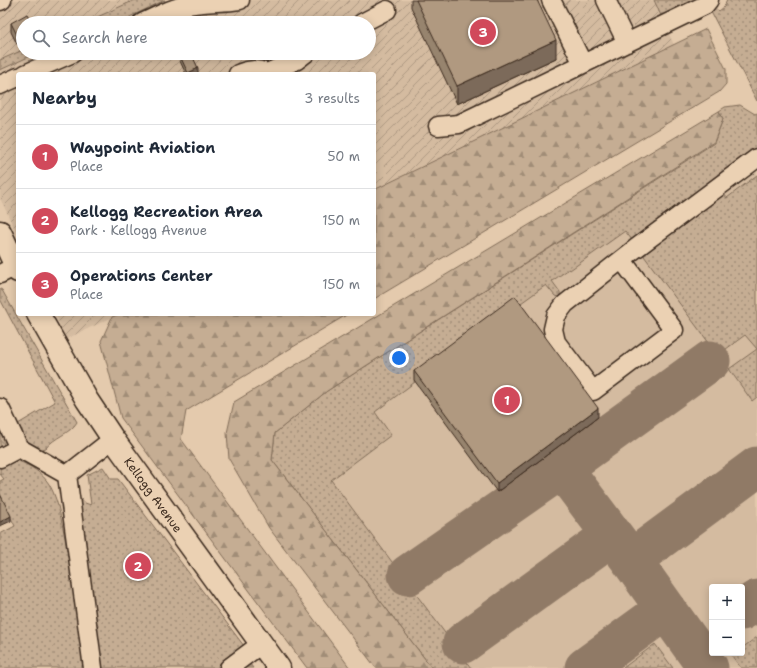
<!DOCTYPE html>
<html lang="en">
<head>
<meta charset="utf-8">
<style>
	body { margin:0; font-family:"Shantell Sans",sans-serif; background:#f2f2f3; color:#1f2937 }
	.controls { position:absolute; right:12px; bottom:12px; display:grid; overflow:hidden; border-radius:4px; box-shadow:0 2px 10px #0003 }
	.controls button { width:36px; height:36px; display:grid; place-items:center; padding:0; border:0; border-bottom:1px solid #e0e1e3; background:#fff; color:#1f2937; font:20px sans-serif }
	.you { position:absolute; left:399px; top:358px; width:14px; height:14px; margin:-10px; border:3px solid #fff; border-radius:50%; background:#1a73e8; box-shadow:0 0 0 6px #1a73e833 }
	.badge { display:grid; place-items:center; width:26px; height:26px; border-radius:50%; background:#d1495b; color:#fff; font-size:13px; font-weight:700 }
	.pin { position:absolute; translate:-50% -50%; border:2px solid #fff; box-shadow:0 1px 4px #0006 }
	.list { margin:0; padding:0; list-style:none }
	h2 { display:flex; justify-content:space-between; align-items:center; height:52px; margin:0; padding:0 16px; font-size:17px }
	h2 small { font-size:13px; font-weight:400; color:#747a83 }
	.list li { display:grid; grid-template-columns:26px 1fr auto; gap:12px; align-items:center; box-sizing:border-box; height:64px; padding:0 16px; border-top:1px solid #e0e1e3 }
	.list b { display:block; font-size:15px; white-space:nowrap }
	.list p { margin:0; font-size:13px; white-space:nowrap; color:#747a83 }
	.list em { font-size:13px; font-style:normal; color:#747a83 }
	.icon { flex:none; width:22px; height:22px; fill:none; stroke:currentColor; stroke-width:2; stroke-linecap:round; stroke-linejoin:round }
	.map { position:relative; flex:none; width:757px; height:668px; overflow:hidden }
	.search { position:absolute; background:#fff; box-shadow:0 2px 10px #0003; left:16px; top:16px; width:360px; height:44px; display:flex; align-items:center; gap:10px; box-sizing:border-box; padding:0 14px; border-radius:22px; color:#747a83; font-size:15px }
	.panel { position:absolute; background:#fff; box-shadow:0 2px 10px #0003; left:16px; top:72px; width:360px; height:244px; border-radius:4px }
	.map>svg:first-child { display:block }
	.built { fill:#d4bba0; fill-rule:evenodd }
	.industrial { fill:url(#industrial-furrows); fill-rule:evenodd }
	.grass { fill:url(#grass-dots); stroke:#806c58 }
	.forest { fill:url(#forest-firs); stroke:#806c58 }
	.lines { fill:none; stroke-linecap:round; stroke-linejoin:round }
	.taxiway { stroke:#907a66; stroke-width:41 }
	.minor-casing { stroke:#3b2a1e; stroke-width:21 }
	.major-casing { stroke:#3b2a1e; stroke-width:25 }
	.minor { stroke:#ebd1b3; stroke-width:18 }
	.major { stroke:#ebd1b3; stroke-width:22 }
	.wall { fill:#97846e; stroke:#3b2a1e }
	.shaded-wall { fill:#7b6b5a; stroke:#3b2a1e }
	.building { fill:#b09980; stroke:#3b2a1e }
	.labels { text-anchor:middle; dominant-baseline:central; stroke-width:3.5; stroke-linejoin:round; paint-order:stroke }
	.street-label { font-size:12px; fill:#3b2a1e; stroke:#ebd1b3 }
</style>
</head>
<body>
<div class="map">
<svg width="757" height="668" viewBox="0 0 757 668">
	<defs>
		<pattern id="industrial-furrows" width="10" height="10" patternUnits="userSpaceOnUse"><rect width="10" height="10" fill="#d4bba0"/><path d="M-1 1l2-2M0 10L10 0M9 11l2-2" fill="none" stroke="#ad9882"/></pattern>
		<pattern id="grass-dots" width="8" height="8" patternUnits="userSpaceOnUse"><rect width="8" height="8" fill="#c5ad93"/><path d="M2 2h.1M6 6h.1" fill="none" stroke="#a18d77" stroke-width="1.8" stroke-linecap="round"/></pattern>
		<pattern id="forest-firs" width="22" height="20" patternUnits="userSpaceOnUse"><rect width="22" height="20" fill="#c5ad93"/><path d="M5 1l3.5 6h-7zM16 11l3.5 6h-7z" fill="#a18d77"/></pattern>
	</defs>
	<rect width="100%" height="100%" fill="#e4caad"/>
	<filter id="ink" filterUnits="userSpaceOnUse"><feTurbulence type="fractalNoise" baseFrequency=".025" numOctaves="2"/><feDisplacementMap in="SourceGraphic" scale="8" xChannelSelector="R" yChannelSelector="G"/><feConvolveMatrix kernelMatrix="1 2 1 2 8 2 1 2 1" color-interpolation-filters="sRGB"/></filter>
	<g filter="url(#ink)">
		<path class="built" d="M757 129V668H452L290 450ZM712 587H742V653H712Z"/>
		<path class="industrial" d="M0 0H654L674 45 374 190V74H18V236L0 198ZM23 23H369V53H23Z
			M55 314H119L66 339Z"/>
		<path class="grass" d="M135 0H165L117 23H84Z
			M654 0H694L662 18Z
			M727 0H757V101L711 12 717 9 719 11 724 7Z
			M23 50V53H37L0 70V60Z
			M740 105 755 114 757 113V148L632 240 625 231 570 270 569 269 552 281 560 292V295L558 297 555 296 546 285 414 380 415 382 375 412 391 435 331 480 471 668H432L272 460 275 433 327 391 714 143 723 119 719 111 725 107Z
			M757 175V397L752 401 729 369 757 349 745 335 718 355 644 256 646 253 724 194 727 198Z
			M0 289 2 290 77 422C70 434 54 437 46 448L38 450C28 443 20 436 18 424L55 402 0 299Z
			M0 428 5 438 3 447 0 449Z
			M18 461C30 465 42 473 49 484 57 497 60 514 63 528 72 572 77 617 83 661L82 668H0V534L15 526 0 496V481L4 479 0 474V469L9 462Z
			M103 467 111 479H118L244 646 241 652 253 668H98L79 506 82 499 85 503 91 505 87 475Z
			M757 637V668H741L732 656 735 653H742V648Z
			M655 644 673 668H623Z"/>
		<path class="forest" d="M706 29 726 69V84L719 92 374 299V190Z
			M719 111 723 119 714 142 327 391 275 433 272 460 432 668H376L269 528 229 459 227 433 234 402Z
			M119 314H348L186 411 181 439 350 668H307L121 418 101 341 112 317Z"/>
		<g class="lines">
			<path class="taxiway" d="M562 468 631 560 708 668
				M631 560 757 467
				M408 575 562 468 710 361
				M742 610 757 600
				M463 643 612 535
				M585 668 666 609"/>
			<defs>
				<path id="minor" d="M606 0 627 43
					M0 1 2 0
					M142 23C154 18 167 10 180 7 200 1 220 3 240 0
					M362 23 387 10
					M583 64 705 5 709 0
					M25 74 73 53
					M238 74C249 69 256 69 267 73L297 60 306 53
					M0 85 18 77
					M438 126 459 124 583 64 551 0
					M622 260 674 330 593 391 556 342 553 329 556 316 565 304 635 249 757 158
					M0 274 16 266
					M0 408 19 448 67 475
					M0 458 19 448
					M93 668 67 475 113 439
					M229 668 261 644"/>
				<path id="major" d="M0 232 18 271
					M38 314 87 400 113 439 279 668"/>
			</defs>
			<use href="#minor" class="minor-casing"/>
			<use href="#major" class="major-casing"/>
			<use href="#minor" class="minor"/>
			<use href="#major" class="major"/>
		</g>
		<path class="wall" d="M411 0H537L556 58 457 104 411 7Z
			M11 23H23V41L17 44 11 32Z
			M179 54 198 73 196 74H186L179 59Z
			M414 371 598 417 497 492 414 380Z"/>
		<path class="shaded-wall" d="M23 32V41L17 44V35Z
			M556 40V58L457 104V86Z
			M198 68V73L196 74H188V73Z
			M598 408V417L497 492V483Z
			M11 516V521L0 526V522Z"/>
		<path class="building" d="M416 0H537L556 40 457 86Z
			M27 14 32 23H23V32L17 35 11 23Z
			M181 53H191L198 68 188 73 179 54Z
			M515 296 598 408 497 483 414 371Z
			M0 494 11 516 0 522Z"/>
	</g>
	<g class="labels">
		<g class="street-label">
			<text transform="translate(153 495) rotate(54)">Kellogg Avenue</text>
		</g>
	</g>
</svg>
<div class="controls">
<button>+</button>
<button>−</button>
</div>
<div class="you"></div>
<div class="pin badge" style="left:507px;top:400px">1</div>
<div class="pin badge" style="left:138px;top:566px">2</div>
<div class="pin badge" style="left:483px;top:32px">3</div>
<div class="search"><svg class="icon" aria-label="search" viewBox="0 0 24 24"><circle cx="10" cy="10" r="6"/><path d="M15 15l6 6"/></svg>Search here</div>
<section class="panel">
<h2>Nearby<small>3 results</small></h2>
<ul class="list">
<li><span class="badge">1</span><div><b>Waypoint Aviation</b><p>Place</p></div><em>50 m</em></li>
<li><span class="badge">2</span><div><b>Kellogg Recreation Area</b><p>Park · Kellogg Avenue</p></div><em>150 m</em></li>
<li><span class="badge">3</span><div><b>Operations Center</b><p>Place</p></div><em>150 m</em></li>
</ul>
</section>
</div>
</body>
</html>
